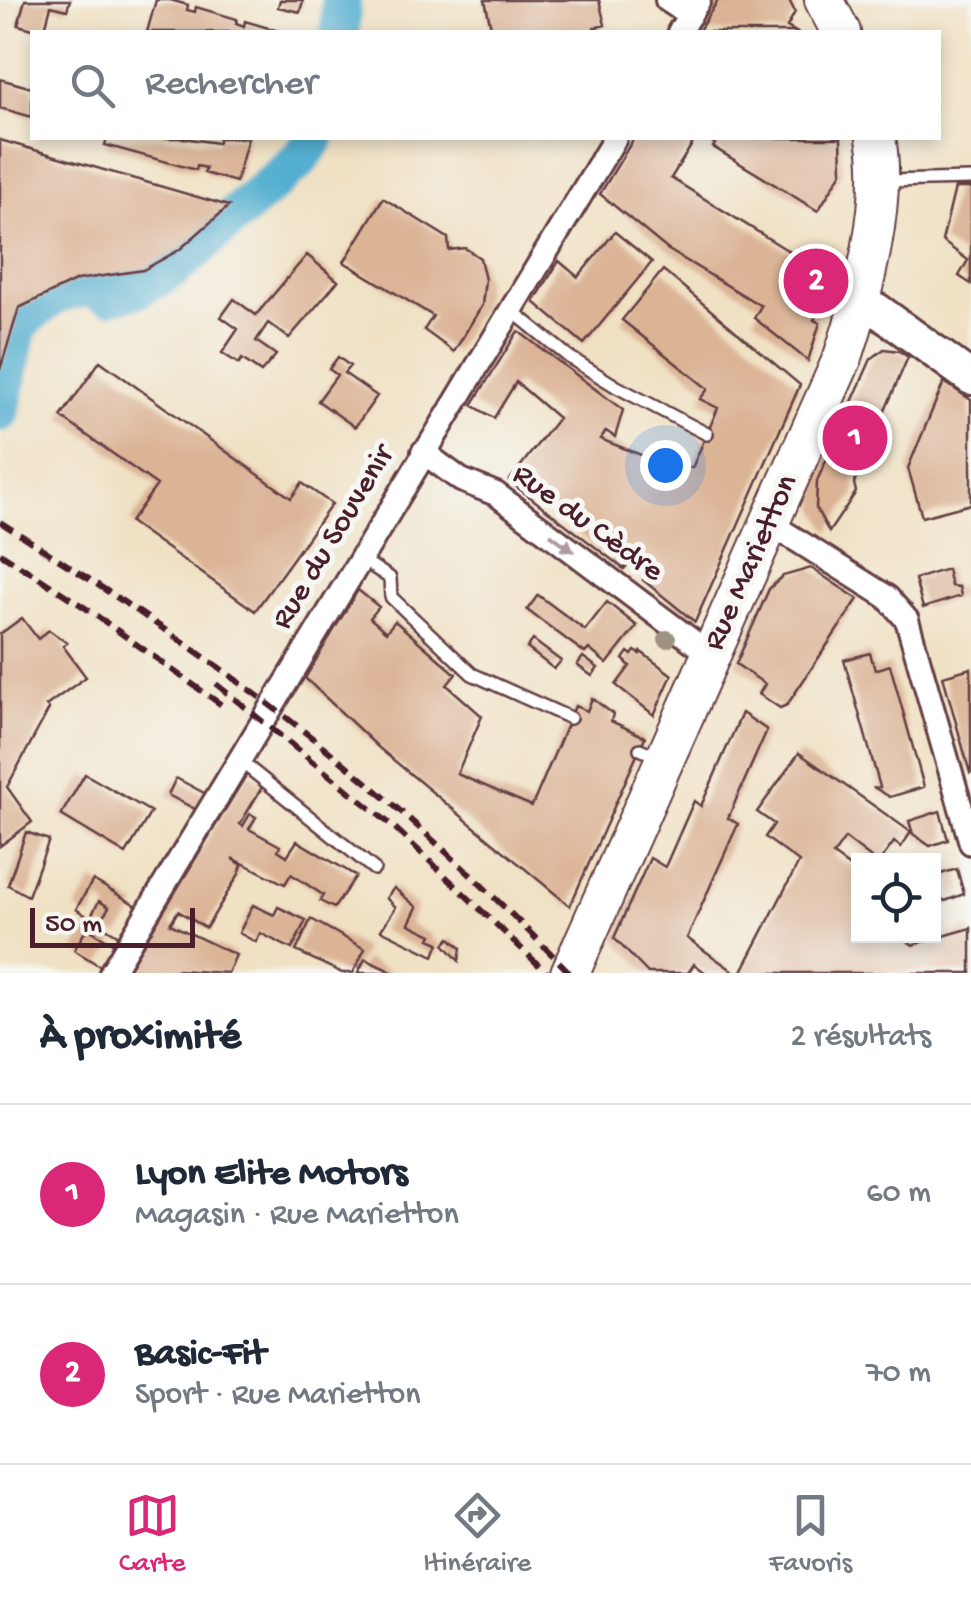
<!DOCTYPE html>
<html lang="fr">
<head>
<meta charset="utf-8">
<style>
	body { margin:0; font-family:"Gochi Hand",sans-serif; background:#f2f2f3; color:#1f2937 }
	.controls { position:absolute; right:30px; bottom:30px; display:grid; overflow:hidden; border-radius:0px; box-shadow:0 5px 15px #0003 }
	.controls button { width:90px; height:90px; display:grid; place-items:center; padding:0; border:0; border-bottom:2px solid #e0e1e3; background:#fff; color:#1f2937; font:50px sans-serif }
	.scale { position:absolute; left:30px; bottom:25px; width:165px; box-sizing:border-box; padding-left:10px; border:5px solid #4a1f2b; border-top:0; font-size:28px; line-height:35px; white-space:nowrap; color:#4a1f2b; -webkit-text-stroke:8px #f6f6f2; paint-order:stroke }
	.you { position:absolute; left:665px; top:465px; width:35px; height:35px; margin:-25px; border:8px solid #fff; border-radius:50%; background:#1a73e8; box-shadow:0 0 0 15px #1a73e833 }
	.badge { display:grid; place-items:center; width:65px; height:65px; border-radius:50%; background:#db2777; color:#fff; font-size:32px; font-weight:700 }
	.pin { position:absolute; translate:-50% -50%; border:5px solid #fff; box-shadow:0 2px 10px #0006 }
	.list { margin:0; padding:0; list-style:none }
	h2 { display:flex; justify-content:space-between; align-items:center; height:130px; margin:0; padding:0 40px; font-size:42px }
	h2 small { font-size:32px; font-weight:400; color:#747a83 }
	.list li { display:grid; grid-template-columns:65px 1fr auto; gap:30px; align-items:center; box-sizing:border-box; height:180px; padding:0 40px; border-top:2px solid #e0e1e3 }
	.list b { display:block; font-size:38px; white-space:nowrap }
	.list p { margin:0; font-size:32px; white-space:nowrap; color:#747a83 }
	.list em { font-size:32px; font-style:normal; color:#747a83 }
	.icon { flex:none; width:55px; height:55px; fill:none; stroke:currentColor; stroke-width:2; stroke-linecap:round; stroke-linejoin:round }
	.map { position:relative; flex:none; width:971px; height:973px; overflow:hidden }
	.search { position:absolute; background:#fff; box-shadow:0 5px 15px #0003; left:30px; right:30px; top:30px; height:110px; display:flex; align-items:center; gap:25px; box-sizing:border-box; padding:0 35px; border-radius:0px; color:#747a83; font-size:38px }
	.sheet { height:490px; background:#fff }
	nav { display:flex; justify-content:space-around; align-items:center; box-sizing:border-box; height:140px; border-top:2px solid #e0e1e3; background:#fff; font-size:28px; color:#747a83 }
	nav a { display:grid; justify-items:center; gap:5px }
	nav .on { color:#db2777 }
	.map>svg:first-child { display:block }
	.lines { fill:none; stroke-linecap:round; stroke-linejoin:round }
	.river { stroke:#52afd0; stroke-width:40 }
	.building { fill:#dbb395 }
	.lane-casing { stroke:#633c42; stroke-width:16 }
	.street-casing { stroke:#633c42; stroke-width:28 }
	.secondary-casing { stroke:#633c42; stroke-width:38 }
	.primary-casing { stroke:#633c42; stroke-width:42 }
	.lane { stroke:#fff; stroke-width:11 }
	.street { stroke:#fff; stroke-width:22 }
	.secondary { stroke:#fff; stroke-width:32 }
	.primary { stroke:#fff; stroke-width:38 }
	.rail { stroke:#4a1f2b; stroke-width:6; stroke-dasharray:15 8; stroke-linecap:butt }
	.tree { fill:#9e9380 }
	.oneway { fill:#ae9aa0 }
	.labels { text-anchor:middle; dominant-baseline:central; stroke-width:10; stroke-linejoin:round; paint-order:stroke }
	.street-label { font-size:32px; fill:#4a1f2b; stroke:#f6f6f2 }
</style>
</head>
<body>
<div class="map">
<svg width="971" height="973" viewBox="0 0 971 973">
	<rect width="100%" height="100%" fill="#f6f6f2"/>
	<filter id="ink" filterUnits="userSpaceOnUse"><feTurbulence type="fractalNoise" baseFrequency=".01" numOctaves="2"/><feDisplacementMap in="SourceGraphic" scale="20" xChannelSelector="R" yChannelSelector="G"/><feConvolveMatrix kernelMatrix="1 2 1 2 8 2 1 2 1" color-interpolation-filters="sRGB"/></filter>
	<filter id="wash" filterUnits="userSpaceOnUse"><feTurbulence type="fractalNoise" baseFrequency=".0048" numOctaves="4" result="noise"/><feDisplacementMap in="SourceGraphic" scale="40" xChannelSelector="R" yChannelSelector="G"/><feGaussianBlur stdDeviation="2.25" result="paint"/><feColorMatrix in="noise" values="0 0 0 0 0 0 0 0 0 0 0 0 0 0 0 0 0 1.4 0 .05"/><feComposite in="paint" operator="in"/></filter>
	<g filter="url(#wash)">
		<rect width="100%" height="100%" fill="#f0e1c4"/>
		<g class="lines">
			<path class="river" d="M340 32 341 0
				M0 412 17 329 25 318 56 294 88 287 108 295 138 288 173 269 298 161 315 138"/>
		</g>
		<g id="blocks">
			<path class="building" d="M25 0H70L67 10 51 6 44 32 18 25Z
				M156 0H170L188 5 187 10 195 12 196 7 237 19 236 23 244 26 245 21 282 32H147Z
				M280 0H303L300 12 278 7Z
				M485 0H599L605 25 594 28 595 32H492Z
				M718 0H789L795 12 787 27 796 32H698Z
				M0 79 32 88V117L0 108Z
				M107 138H183L218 143 219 138H248L236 182 204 173 206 168 197 166 196 170 105 145Z
				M634 138H696L671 178 829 276 823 304 814 320 820 323 808 361 754 318 761 306 667 249 600 194Z
				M710 138H841L842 172 818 211 713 147 715 144 709 140Z
				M0 140 229 206 179 250 143 270 77 280 19 308 0 370Z
				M955 188H971V284L959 276 968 260 942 241Z
				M383 198 448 238 449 250 465 248 480 258 485 280 482 305 454 352 424 330 433 316 344 262Z
				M615 232 652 262 584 344 534 302 559 261 578 277Z
				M307 255 338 281 289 338 268 323 256 341 276 355 261 372 242 359 239 364 222 353 238 329 221 317 234 299 256 315Z
				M663 270 800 385 695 622 643 580 653 566 632 559 624 569 509 481 558 418 516 382 494 418 472 405 518 331 623 410 615 437 606 431 600 439 641 455 692 468 718 408 700 399 708 389 622 320Z
				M884 349 899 351 908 357 854 483 856 492 829 532 816 508 817 481 871 359Z
				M338 357 350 366 344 373 377 396 355 427 318 401 337 375 329 369Z
				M100 361 291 498 302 483 332 504 255 611 130 522 157 485 61 417Z
				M944 382 971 400V504L922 517 908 468Z
				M811 568 858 599 787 705 780 708 759 694 765 684 736 664 769 589 783 576Z
				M947 569 951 586 959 587 961 596 923 608 915 579Z
				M358 590 379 607 370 618 386 632 395 621 456 674 447 685 482 716 457 774 532 806 575 706 587 711 592 698 613 714 611 721 645 737 570 906 379 748 305 678Z
				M538 595 585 630 607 602 637 626 607 664 589 649 585 653 527 610Z
				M22 618 38 639 49 630 67 643 63 646 86 677 46 706 49 709 7 787 32 822 0 846V634Z
				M533 640 561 661 554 669 527 648Z
				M635 651 640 654 641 652 672 675 654 715 616 685 630 666 623 659 628 652 632 655Z
				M870 653 875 670 890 665 924 787 890 797 875 788 880 787 844 660Z
				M583 657 598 668 592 676 577 665Z
				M971 668V772L970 773 943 676Z
				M742 713 767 730 728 818 738 824 687 938 736 973H706L694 964 688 973H648L614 938 650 858 665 867 694 801 701 806Z
				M799 753 911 832 901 847 894 842 880 861H875L845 838 833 855 858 873V936H900L913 945 971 928V973H741L799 862 765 837 774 824 757 812Z
				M248 772 264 784 240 824 243 826 250 814 256 817 249 829 280 846 278 850 287 856 297 841 356 876 334 908 320 901 323 895 291 874 285 884 232 858 242 865 239 874 206 928 178 911 170 924 236 955 228 973 176 970 174 973H126Z
				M85 774 151 812 126 854 61 815Z
				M176 778 206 794 197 810 168 795Z
				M940 811 948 840 930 846 913 834 909 821Z
				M26 832 49 840 28 896 8 885Z
				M957 869 964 894 945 901 934 893V876Z
				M93 880 137 906 119 936 99 924 109 907 99 901 90 918 76 909Z
				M394 888 417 907 409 924 432 935 430 939 439 943 434 956 381 930 396 907 386 898Z
				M253 905 274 915 278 907 306 920 292 949 260 933 256 942 239 933Z
				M311 919 365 949 353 973H342L296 951Z
				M87 928 114 944 100 966 74 950Z
				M450 938 461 948 459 961 444 944Z
				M365 959 394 973H358Z"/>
		</g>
	</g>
	<g filter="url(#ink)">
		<use href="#blocks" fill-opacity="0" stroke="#633c42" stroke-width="2.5"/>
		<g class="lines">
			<defs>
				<path id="lane" d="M886 181 971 179
					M510 309 569 357 617 387 707 434
					M361 559 390 578 391 597 472 674 570 718
					M640 749 661 758
					M239 760 374 869"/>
				<path id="street" d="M667 0 690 15
					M679 32 699 0
					M423 452 461 480 496 494 699 646 712 651
					M771 524 887 597 907 620 971 843
					M111 973 615 138"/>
				<path id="secondary" d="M859 305 877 310 971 378"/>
				<path id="primary" d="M824 0 841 32
					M570 973 843 357C863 297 888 200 876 138"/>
			</defs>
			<use href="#lane" class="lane-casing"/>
			<use href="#street" class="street-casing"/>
			<use href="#secondary" class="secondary-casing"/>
			<use href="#primary" class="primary-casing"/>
			<use href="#lane" class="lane"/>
			<use href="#street" class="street"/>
			<use href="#secondary" class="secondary"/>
			<use href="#primary" class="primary"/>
			<path class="rail" d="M0 522C115 595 230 670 336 757 419 824 496 897 570 973
				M0 553 87 609 223 706
				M216 684 395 828 547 973"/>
		</g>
		<circle class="tree" cx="667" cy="639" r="9"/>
		<defs><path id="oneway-solid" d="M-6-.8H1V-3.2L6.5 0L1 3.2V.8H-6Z" transform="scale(2.5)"/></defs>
		<use class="oneway" href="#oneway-solid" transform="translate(562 543) rotate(37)"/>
	</g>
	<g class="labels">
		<g class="street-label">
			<text transform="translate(587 524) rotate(36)">Rue du Cèdre</text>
			<text transform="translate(334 538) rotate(-59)">Rue du Souvenir</text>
			<text transform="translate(752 563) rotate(-66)">Rue Marietton</text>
		</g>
	</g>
</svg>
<div class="controls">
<button><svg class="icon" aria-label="locate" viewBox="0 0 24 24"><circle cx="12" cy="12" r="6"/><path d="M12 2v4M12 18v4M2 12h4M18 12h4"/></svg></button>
</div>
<div class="scale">50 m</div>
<div class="you"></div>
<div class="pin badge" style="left:855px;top:438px">1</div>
<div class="pin badge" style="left:816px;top:281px">2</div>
<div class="search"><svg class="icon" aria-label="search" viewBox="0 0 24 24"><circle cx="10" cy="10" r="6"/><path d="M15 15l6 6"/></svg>Rechercher</div>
</div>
<section class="sheet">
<h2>À proximité<small>2 résultats</small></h2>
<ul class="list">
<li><span class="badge">1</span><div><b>Lyon Elite Motors</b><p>Magasin · Rue Marietton</p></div><em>60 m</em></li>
<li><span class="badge">2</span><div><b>Basic-Fit</b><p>Sport · Rue Marietton</p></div><em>70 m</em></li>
</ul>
</section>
<nav>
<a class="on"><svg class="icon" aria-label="map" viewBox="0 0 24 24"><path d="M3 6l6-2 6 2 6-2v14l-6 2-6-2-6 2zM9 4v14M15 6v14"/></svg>Carte</a>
<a><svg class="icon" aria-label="directions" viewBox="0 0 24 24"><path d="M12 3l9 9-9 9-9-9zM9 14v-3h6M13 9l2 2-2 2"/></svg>Itinéraire</a>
<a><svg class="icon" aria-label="saved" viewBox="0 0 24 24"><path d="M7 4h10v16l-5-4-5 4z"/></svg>Favoris</a>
</nav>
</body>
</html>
